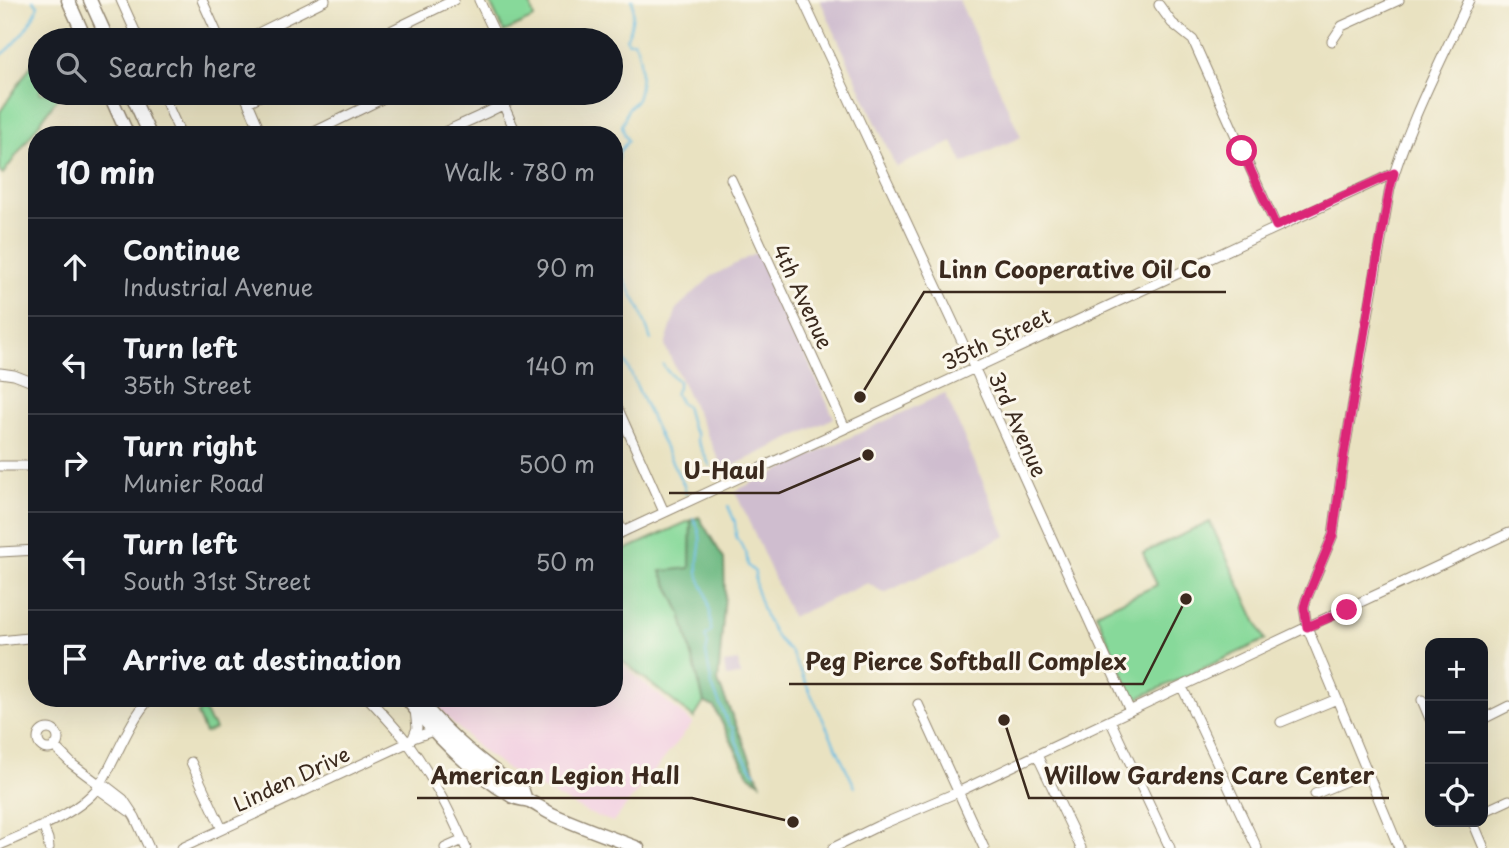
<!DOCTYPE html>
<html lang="en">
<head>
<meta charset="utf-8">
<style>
	body { margin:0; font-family:"Playpen Sans",sans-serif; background:#20242c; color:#f1f3f6 }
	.controls { position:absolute; right:21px; bottom:21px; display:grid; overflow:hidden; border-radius:14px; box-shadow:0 7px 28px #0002 }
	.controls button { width:63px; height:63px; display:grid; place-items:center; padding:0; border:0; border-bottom:2px solid #363941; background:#171b24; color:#f1f3f6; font:35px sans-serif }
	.stop { position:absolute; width:21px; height:21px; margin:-16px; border:5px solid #db2777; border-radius:50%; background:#fff }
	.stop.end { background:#db2777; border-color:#fff; box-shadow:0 2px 7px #0008 }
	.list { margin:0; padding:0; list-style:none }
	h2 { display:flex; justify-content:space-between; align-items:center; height:91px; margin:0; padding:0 28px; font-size:30px }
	h2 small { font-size:23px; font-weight:400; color:#9ea1a6 }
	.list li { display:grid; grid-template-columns:46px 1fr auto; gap:21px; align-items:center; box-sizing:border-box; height:98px; padding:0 28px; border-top:2px solid #363941 }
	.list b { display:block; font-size:26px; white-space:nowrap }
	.list p { margin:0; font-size:23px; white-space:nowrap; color:#9ea1a6 }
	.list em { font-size:23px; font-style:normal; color:#9ea1a6 }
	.icon { flex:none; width:38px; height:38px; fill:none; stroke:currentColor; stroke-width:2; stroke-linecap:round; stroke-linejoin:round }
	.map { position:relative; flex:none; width:1509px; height:848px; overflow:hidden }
	.search { position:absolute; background:#171b24; box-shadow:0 7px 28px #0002; left:28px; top:28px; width:595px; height:77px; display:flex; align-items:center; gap:18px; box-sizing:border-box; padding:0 24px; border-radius:38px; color:#9ea1a6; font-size:26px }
	.panel { position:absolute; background:#171b24; box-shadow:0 7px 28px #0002; left:28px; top:126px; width:595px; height:581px; border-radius:28px }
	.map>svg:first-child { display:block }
	.built { fill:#f2cfe1 }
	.industrial { fill:#cfbdcf }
	.green { fill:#87d99a; stroke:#61825c; stroke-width:2 }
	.forest { fill:#6db982; stroke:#547250; stroke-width:2 }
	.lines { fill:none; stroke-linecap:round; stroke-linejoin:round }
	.stream { stroke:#68bde4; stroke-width:2 }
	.minor-casing { stroke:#928670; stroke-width:11 }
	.major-casing { stroke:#928670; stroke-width:15 }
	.minor { stroke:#fff; stroke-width:9 }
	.major { stroke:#fff; stroke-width:12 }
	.route { stroke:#db2777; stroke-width:9 }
	.labels { text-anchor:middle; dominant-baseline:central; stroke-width:6; stroke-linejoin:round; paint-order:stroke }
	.street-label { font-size:21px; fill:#3b2a1e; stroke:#fbf7ec }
	.leader { fill:none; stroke:#3b2a1e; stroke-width:2.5 }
	.callout-dot { fill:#3b2a1e; stroke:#fbf7ec; stroke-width:2.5 }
	.callout-label { font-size:23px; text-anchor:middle; font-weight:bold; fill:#3b2a1e; stroke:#fbf7ec; stroke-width:6; stroke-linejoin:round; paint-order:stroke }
</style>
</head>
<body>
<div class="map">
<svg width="1509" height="848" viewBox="0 0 1509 848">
	<rect width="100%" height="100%" fill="#fbf7ec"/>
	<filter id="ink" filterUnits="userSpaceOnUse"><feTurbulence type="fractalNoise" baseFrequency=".0143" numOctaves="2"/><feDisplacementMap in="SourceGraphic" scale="14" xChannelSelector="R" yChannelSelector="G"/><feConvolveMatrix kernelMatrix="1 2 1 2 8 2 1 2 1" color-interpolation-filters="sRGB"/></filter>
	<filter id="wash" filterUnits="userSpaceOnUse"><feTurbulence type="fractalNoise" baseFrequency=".00686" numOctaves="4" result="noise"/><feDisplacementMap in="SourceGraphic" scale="28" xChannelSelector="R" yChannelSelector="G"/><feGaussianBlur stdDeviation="1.57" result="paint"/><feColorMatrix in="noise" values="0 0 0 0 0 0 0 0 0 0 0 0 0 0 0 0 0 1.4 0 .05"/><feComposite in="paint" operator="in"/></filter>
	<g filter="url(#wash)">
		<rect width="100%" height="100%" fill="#e9e2c1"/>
		<path class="built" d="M614 658 693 723 613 822 588 813 546 791 527 783 511 772 480 749 443 713 431 698H614Z"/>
		<path class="industrial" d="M820 0H959L1021 137 963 163 953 142 896 167Z
			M758 252 834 418 724 470 665 346 677 308 712 276Z
			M945 393 1006 536 884 593 868 583 792 617 735 491Z
			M738 661 740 675 726 677 724 663Z"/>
		<path class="green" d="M489 0H529L534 18 504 32Z
			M32 64 40 70V93H61L3 174 0 172V112Z
			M691 520 690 568 661 572 681 613 704 702 694 718 614 654V555Z
			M1210 522 1265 640 1134 700 1096 613 1157 585 1143 553Z
			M202 710 205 712 210 723H212L215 729 205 733 197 714Z"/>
		<path class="forest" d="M699 517 724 559 725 594 718 682 760 782 748 774 714 707 704 702 681 613 661 571 690 568 691 520Z"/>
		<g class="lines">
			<path class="stream" d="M0 56C14 47 34 21 38 5L33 0
				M614 165 618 161 619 152 628 141 624 134 622 125C626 119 625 114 628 109 628 108 635 102 636 101 643 88 642 53 634 41L628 42 626 38C631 32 635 7 632 0
				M614 182 616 185 614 190
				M614 257 620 272 640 309 651 340
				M614 339C639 387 658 438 684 485L686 494
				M663 365 667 371 678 381V388L675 393 681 404 686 406 692 428 697 434V440L710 466
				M728 506 735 522 736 537 746 552 748 566 755 572 756 589 765 616 777 638 791 652 855 787
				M693 518C709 545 693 553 699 577 701 583 704 588 706 593 709 605 711 618 711 631L705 636 708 644 706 653 712 686 729 725 733 728C735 743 745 762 756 773"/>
		</g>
	</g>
	<g filter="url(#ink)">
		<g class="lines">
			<defs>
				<path id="minor" d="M121 0 139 40
					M202 0 220 40
					M479 0 498 40
					M803 0 974 367 1130 711
					M1159 5 1172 23 1193 40 1276 226
					M244 40 325 0
					M372 40 454 0
					M1332 41 1342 26 1399 0
					M162 93 181 135
					M244 93 262 135
					M248 102 266 93
					M503 104 517 135
					M308 135 394 93
					M437 135C457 126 507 106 520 93
					M731 179 845 428
					M0 373 14 375 37 384
					M614 400 664 512
					M0 466H37
					M614 513 623 532
					M614 536 1394 173
					M0 552 37 550
					M0 641 37 637
					M1182 687 1257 848
					M368 698C382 713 396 728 408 743 432 776 450 811 466 848
					M1422 700 1430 719
					M918 704 984 848
					M1483 719 1509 706
					M1110 720 1170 848
					M1281 722 1337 699
					M38 739a10 10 0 1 1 20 0a10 10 0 1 1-20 0Z
					M413 738 417 728 415 710
					M54 746 72 764 100 785
					M1037 755 1081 848
					M191 762 222 829
					M101 782 123 799 135 817 149 848
					M97 788 129 811
					M1315 794 1367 772
					M1483 812 1509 800
					M1473 822 1484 848
					M43 826 48 839 49 848
					M0 845C31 831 83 812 101 783 118 755 128 723 150 698
					M182 848 407 743 413 738 433 731
					M445 848 463 840
					M833 848 878 826 958 792 1307 627 1509 533
					M1399 848 1307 627 1304 607 1306 600 1333 535 1344 455 1390 188C1408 123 1441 62 1469 0"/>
				<path id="major" d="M68 0 86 40
					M90 0 108 40
					M109 93 128 135
					M131 93 150 135
					M406 698C436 736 471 772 513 797 519 800 523 799 529 801 537 805 544 810 552 814 580 827 610 837 638 848
					M418 698C447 736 484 765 523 791L526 800"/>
			</defs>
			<use href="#minor" class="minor-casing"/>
			<use href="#major" class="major-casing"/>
			<use href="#minor" class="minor"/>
			<use href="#major" class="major"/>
		</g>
	</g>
	<g class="lines" filter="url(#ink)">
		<path class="route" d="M1242 151 1276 226 1394 173 1390 188 1373 282 1344 455 1333 535 1306 600 1304 607 1307 627 1347 610"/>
	</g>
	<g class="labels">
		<g class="street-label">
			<text transform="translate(804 296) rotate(65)">4th Avenue</text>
			<text transform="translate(996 338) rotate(-25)">35th Street</text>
			<text transform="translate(1019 424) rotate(66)">3rd Avenue</text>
			<text transform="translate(291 778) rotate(-25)">Linden Drive</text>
		</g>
	</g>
	<path class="leader" d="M860 397L924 292H1226M868 455L779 493H669M1186 599L1143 684H789M1004 720L1029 798H1389M793 822L692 798H417"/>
	<g class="callout-dot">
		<circle cx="860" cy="397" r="7"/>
		<circle cx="868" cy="455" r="7"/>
		<circle cx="1186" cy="599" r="7"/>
		<circle cx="1004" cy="720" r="7"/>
		<circle cx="793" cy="822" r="7"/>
	</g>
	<g class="callout-label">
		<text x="1075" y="278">Linn Cooperative Oil Co</text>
		<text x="724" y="479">U-Haul</text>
		<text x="966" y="670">Peg Pierce Softball Complex</text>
		<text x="1209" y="784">Willow Gardens Care Center</text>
		<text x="555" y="784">American Legion Hall</text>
	</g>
</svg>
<div class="controls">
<button>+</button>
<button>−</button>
<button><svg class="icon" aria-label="locate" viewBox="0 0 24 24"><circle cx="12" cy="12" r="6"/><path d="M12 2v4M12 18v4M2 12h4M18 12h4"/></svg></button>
</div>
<div class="stop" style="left:1242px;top:151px"></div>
<div class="stop end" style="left:1347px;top:610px"></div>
<div class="search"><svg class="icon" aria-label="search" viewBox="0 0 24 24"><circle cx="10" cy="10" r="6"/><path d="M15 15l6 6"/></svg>Search here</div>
<section class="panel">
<h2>10 min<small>Walk · 780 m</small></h2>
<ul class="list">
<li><svg class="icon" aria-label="ahead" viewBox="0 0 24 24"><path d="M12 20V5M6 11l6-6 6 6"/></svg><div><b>Continue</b><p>Industrial Avenue</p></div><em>90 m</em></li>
<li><svg class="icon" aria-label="left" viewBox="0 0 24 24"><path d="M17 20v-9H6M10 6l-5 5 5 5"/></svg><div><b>Turn left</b><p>35th Street</p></div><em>140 m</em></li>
<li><svg class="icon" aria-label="right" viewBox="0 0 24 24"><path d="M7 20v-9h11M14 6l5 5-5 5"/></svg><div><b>Turn right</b><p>Munier Road</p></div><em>500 m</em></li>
<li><svg class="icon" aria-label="left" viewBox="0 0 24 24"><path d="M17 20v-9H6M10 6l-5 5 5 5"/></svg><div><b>Turn left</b><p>South 31st Street</p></div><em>50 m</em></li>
<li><svg class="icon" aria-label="arrive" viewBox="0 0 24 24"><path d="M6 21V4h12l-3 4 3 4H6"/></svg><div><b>Arrive at destination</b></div></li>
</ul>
</section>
</div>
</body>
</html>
